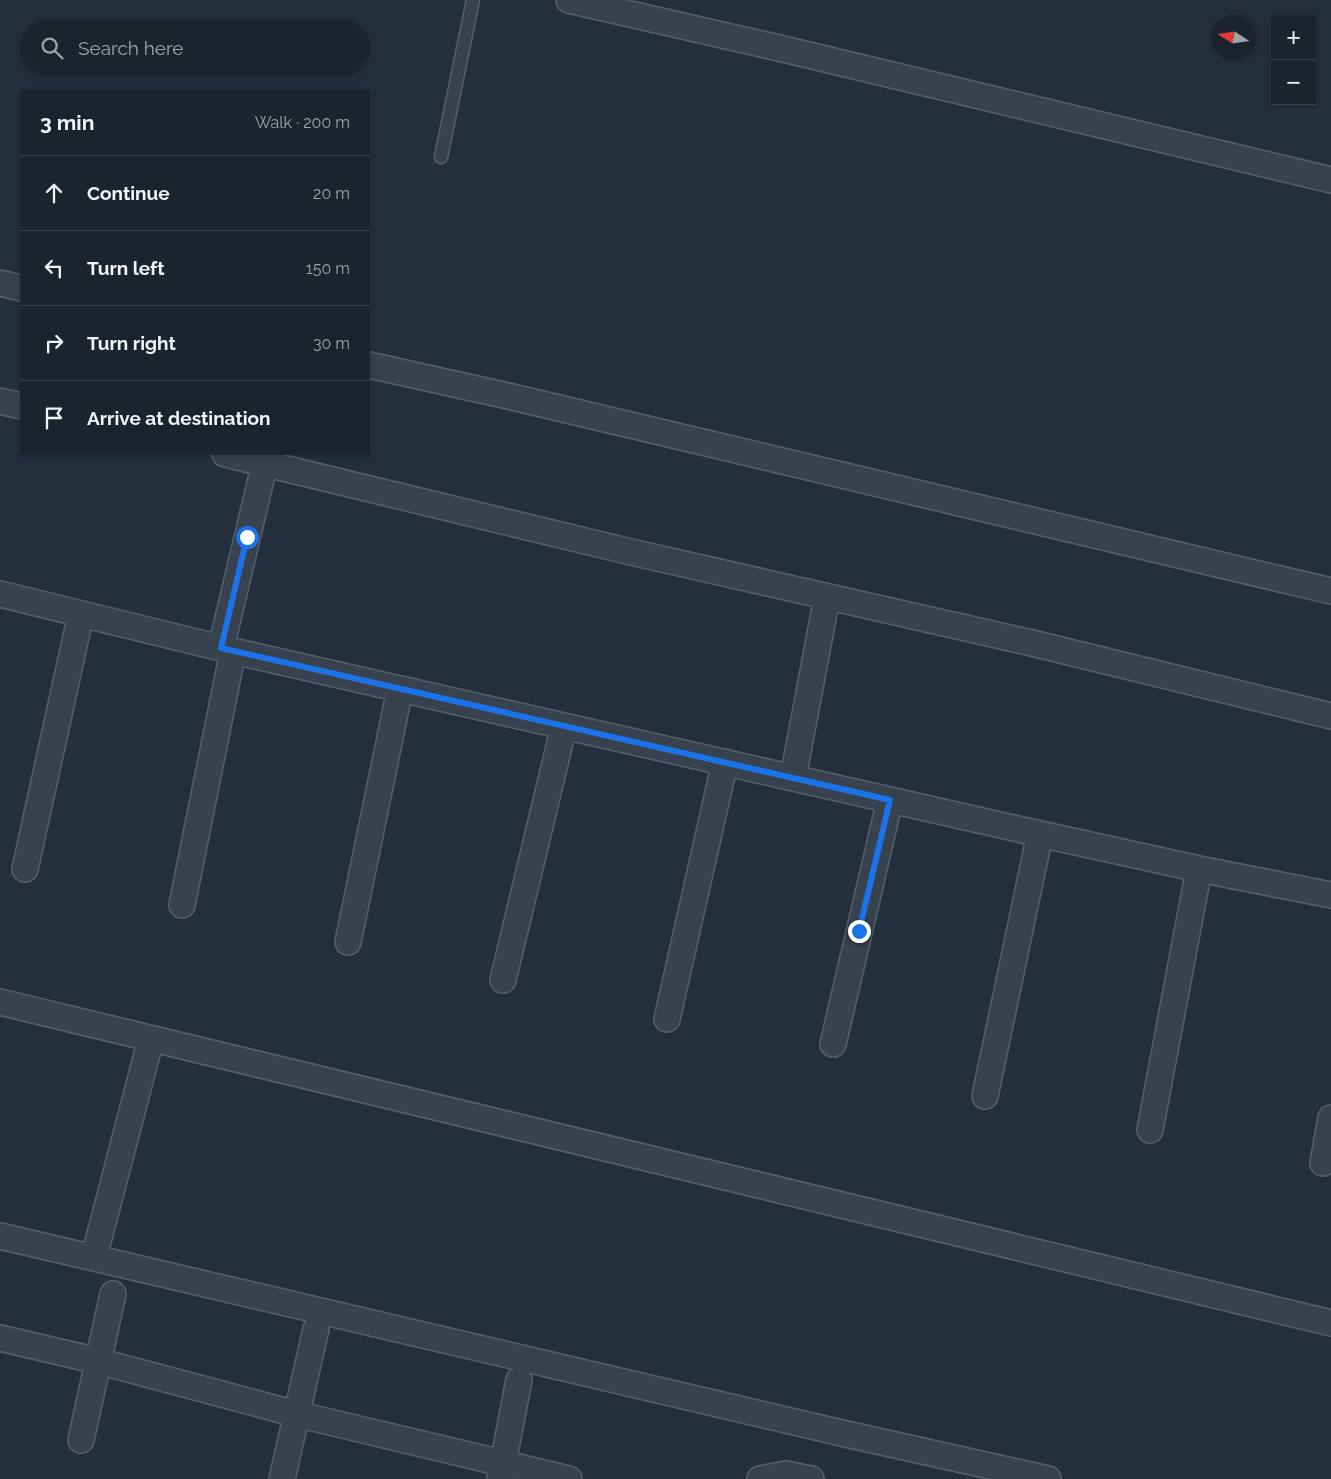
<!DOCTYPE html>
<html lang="en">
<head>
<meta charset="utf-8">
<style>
	body { margin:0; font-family:Raleway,sans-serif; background:#282f3a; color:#f1f3f6 }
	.controls { position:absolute; right:15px; top:15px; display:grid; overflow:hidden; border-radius:0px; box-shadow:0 2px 8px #0003 }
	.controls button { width:45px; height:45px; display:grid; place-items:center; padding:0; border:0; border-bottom:1px solid #39404a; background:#1b232e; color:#f1f3f6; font:25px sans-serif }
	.compass { position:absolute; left:1211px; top:15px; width:45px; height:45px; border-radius:50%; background:#1b232e; box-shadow:0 2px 8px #0003; rotate:282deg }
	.stop { position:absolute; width:15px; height:15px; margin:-11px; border:4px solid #1a73e8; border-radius:50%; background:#fff }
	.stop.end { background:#1a73e8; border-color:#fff; box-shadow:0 1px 5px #0008 }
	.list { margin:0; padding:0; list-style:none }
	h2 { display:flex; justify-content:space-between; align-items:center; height:65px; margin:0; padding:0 20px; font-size:21px }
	h2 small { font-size:16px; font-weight:400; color:#a0a4aa }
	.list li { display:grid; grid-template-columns:32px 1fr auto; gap:15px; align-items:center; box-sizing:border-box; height:75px; padding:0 20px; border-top:1px solid #39404a }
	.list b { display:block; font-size:19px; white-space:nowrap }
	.list em { font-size:16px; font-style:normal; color:#a0a4aa }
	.icon { flex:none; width:28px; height:28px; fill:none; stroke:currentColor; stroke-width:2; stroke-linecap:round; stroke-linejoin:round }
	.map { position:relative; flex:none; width:1331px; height:1479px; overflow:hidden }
	.search { position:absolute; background:#1b232e; box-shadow:0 2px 8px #0003; left:20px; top:20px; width:350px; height:55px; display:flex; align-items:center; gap:12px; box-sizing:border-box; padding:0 18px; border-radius:28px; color:#a0a4aa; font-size:19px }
	.panel { position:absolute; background:#1b232e; box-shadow:0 2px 8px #0003; left:20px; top:90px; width:350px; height:365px; border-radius:0px }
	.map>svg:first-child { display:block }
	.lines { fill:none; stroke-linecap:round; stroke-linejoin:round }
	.lane-casing { stroke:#565f6c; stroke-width:15 }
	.street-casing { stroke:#565f6c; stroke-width:28 }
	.lane { stroke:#38414e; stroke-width:12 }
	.street { stroke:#38414e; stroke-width:25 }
	.route { stroke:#1a73e8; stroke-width:6 }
</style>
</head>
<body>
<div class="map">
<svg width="1331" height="1479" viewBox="0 0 1331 1479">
	<rect width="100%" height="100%" fill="#242f3e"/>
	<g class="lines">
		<defs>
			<path id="lane" d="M441 157 473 0"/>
			<path id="street" d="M569 0 779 48 1331 180
				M0 283 21 288
				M369 365 508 396 1331 591
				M0 401 21 406
				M225 454 631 552 1036 644 1331 716
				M0 594 233 651 1040 834 1199 869 1331 895
				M221 648 267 454
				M793 778 827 597
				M25 869 81 614
				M182 905 233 651
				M348 942 400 689
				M503 980 564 726
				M0 1002 1331 1323
				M667 1019 725 762
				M833 1044 890 800
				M985 1096 1040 834
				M1150 1130 1199 869
				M1323 1163 1331 1118
				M0 1236 846 1434 1048 1479
				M94 1257 151 1039
				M0 1338 98 1361 296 1414 569 1479
				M81 1440 113 1294
				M282 1479 316 1329
				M500 1479 519 1380
				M760 1479 786 1474 811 1479"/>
		</defs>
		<use href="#lane" class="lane-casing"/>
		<use href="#street" class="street-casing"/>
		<use href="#lane" class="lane"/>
		<use href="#street" class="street"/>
	</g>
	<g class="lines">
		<path class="route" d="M247 537 221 648 890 800 859 931"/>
	</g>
</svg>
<div class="controls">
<button>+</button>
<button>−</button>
</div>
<svg class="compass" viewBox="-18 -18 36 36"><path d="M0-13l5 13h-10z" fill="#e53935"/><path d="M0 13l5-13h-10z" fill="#a0a4aa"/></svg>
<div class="stop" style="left:247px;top:537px"></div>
<div class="stop end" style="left:859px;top:931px"></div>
<div class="search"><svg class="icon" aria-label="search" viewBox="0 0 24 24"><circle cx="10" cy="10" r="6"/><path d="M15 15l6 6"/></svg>Search here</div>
<section class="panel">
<h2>3 min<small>Walk · 200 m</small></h2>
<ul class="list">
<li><svg class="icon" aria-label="ahead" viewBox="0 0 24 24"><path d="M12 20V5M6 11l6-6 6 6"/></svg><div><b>Continue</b></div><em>20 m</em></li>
<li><svg class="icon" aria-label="left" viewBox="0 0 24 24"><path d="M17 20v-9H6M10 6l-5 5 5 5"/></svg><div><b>Turn left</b></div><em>150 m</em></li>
<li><svg class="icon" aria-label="right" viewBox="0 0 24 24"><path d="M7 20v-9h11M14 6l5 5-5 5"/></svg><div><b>Turn right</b></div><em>30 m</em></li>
<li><svg class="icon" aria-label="arrive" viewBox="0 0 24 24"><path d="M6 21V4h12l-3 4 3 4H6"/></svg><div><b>Arrive at destination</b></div></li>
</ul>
</section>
</div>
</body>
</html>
